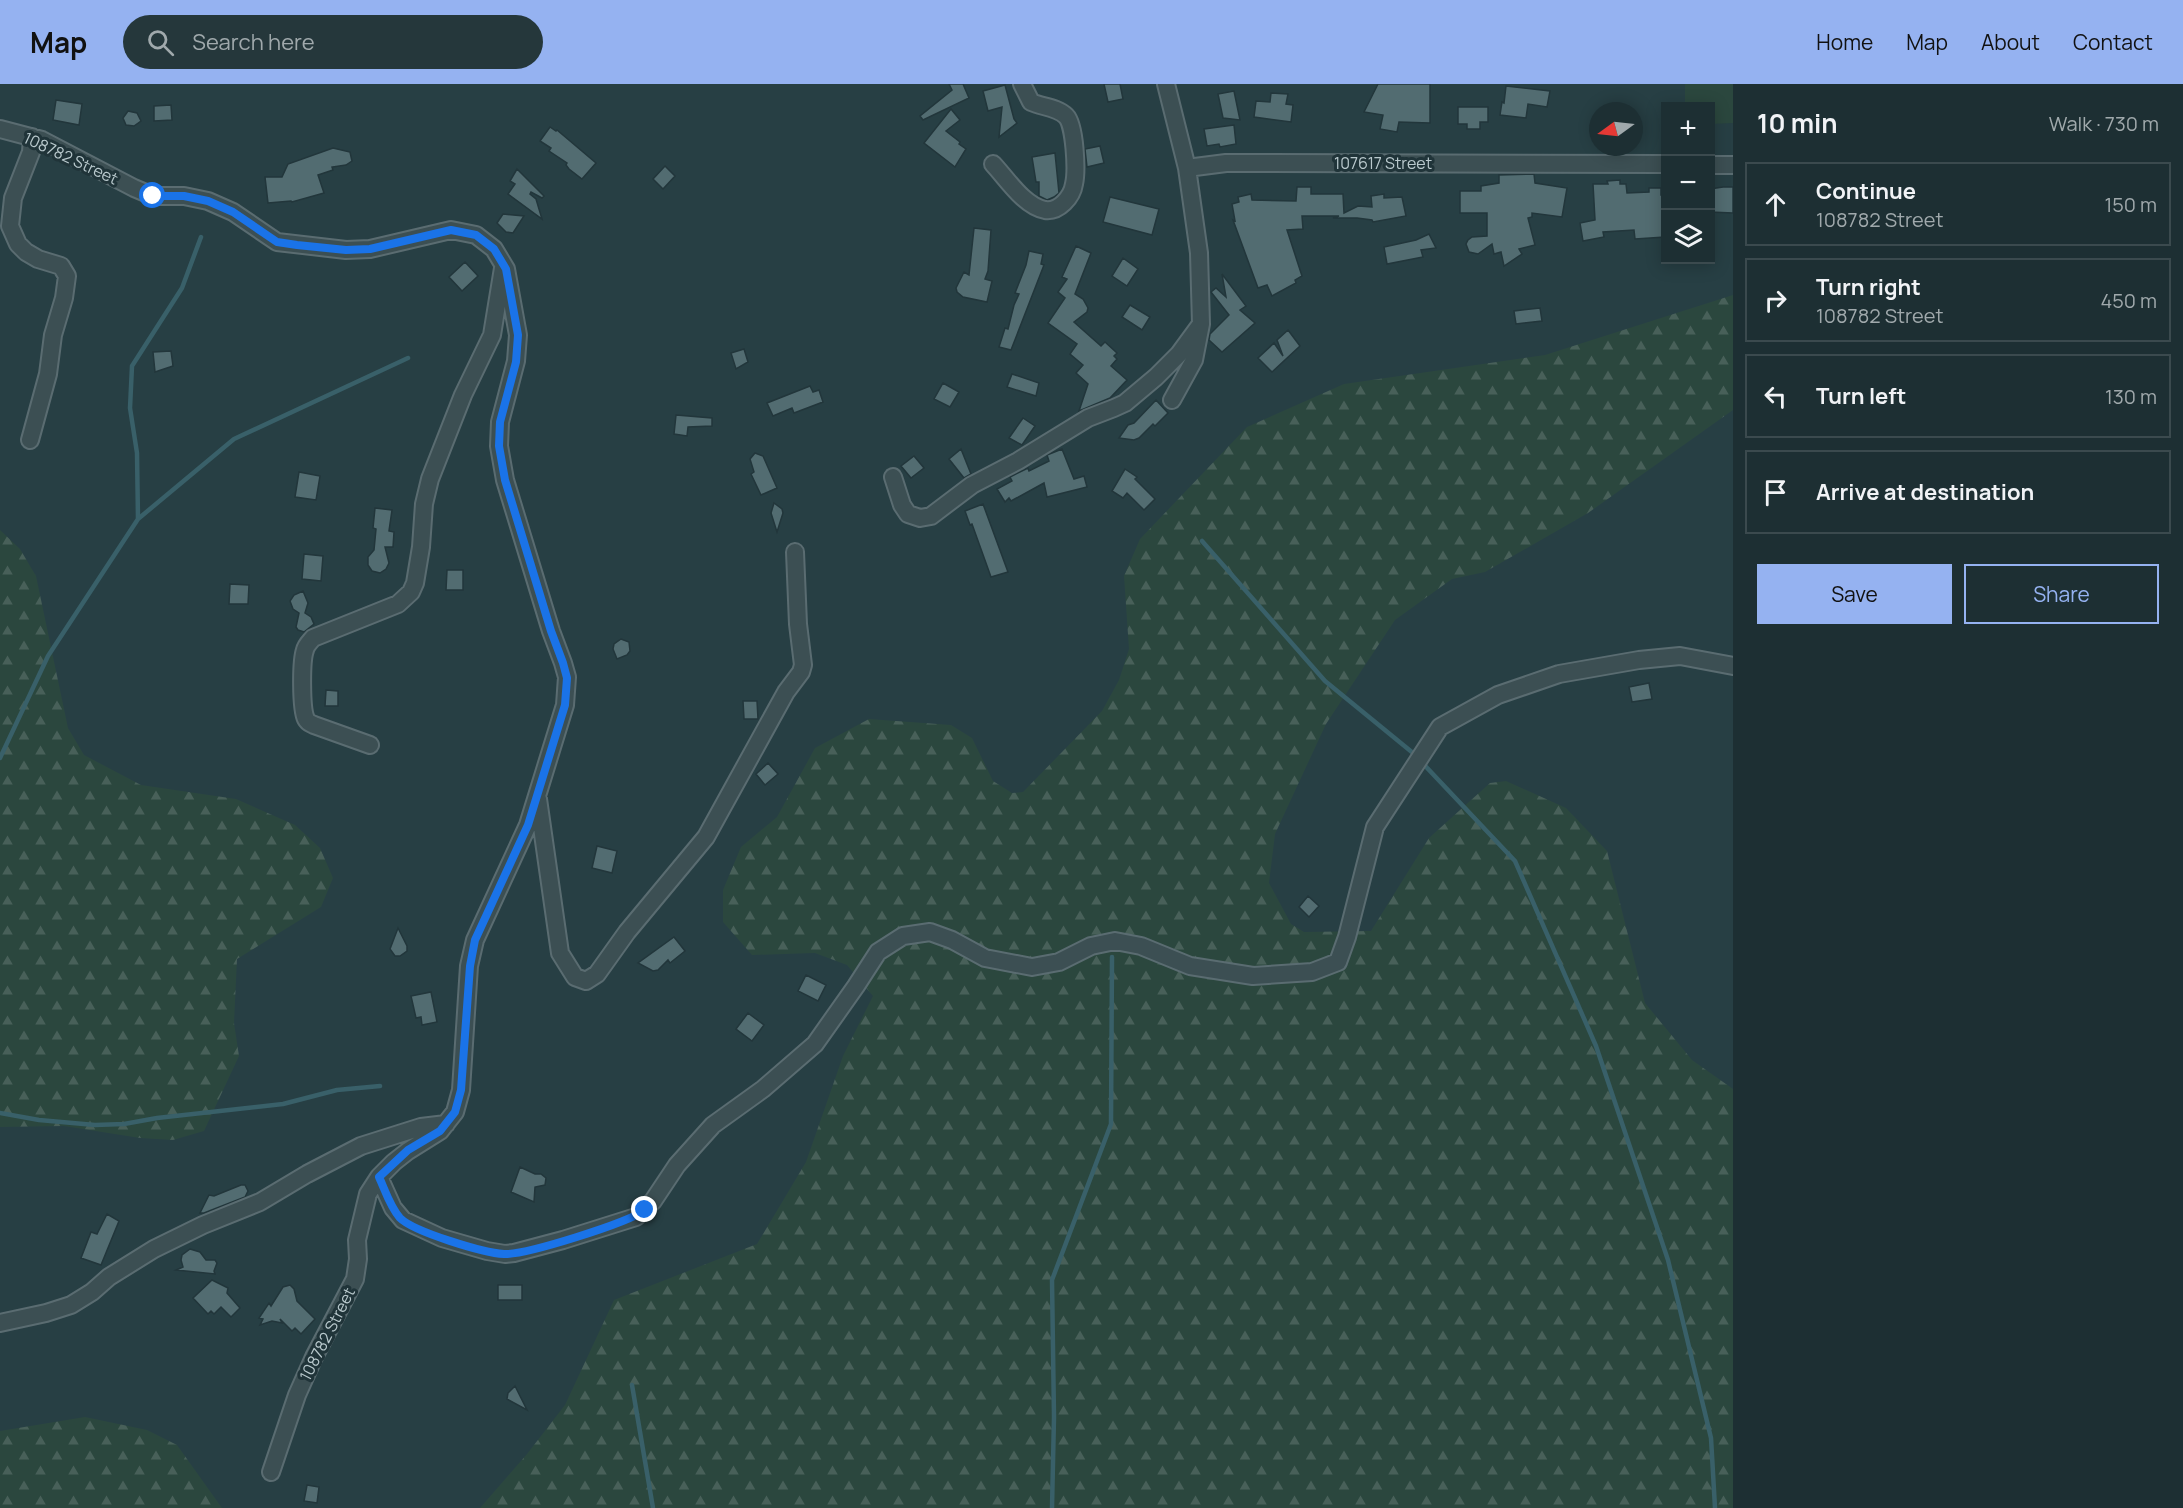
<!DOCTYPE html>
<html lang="en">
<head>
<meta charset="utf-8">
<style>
	body { margin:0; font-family:Manrope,sans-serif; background:#25373b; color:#f1f3f6 }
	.controls { position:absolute; right:18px; top:18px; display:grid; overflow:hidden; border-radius:0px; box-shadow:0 3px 15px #0003 }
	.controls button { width:54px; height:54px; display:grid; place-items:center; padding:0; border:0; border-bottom:2px solid #3b4a4e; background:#1d2f33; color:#f1f3f6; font:30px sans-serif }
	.compass { position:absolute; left:1589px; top:18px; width:54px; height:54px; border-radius:50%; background:#1d2f33; box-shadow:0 3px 15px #0003; rotate:255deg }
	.stop { position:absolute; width:18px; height:18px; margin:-14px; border:4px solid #1a73e8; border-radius:50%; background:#fff }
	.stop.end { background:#1a73e8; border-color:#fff; box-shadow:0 2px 6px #0008 }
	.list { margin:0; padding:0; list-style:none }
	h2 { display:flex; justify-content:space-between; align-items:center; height:78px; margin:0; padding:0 24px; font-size:26px }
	h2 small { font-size:20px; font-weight:400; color:#a0a9ac }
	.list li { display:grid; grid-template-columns:39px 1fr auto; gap:18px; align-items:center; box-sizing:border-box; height:84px; margin:0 12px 12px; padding:0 12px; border:2px solid #3b4a4e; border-radius:0px }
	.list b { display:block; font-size:22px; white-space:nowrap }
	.list p { margin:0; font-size:20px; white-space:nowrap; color:#a0a9ac }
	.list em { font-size:20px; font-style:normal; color:#a0a9ac }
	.actions { display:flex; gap:12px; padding:18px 24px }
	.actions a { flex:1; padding:14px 0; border:2px solid #95b2f1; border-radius:0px; text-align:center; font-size:21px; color:#95b2f1 }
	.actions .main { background:#95b2f1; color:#111 }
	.icon { flex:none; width:33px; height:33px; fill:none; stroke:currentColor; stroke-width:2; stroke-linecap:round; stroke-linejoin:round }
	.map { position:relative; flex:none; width:1733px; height:1424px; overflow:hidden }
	header { display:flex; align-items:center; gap:36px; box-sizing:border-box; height:84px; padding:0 30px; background:#95b2f1; color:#111 }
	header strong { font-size:28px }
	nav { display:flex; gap:33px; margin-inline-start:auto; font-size:21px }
	.search { width:420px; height:54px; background:#25373b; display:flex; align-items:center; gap:15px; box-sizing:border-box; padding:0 21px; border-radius:33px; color:#a0a9ac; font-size:22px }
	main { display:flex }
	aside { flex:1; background:#1d2f33 }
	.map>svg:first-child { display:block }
	.forest { fill:url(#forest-firs) }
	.pitch { fill:#2b473e }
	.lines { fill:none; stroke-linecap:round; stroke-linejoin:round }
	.stream { stroke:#396069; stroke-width:4.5 }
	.building { fill:#526c71; stroke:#22363b; stroke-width:1.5 }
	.minor-casing { stroke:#5a6c71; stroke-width:20 }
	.minor { stroke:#3c4f53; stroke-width:16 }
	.route { stroke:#1a73e8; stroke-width:8 }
	.labels { text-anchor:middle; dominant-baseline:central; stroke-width:6; stroke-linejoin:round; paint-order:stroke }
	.street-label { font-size:16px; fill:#b9c9cd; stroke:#203439 }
</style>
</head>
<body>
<header>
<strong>Map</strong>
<div class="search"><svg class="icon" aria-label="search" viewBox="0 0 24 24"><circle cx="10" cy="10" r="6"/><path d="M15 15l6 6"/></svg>Search here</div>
<nav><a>Home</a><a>Map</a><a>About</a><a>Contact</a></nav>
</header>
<main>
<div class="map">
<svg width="1733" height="1424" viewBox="0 0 1733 1424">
	<defs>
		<pattern id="forest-firs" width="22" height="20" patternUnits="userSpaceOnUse" patternTransform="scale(1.5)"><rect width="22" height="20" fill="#2b473e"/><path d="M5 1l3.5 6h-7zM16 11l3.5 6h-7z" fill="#486059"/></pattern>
	</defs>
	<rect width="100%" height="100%" fill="#273f44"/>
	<path class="forest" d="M1733 211V326L1588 429 1485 488 1452 495 1395 536 1326 640 1275 750 1269 799 1291 840 1304 848 1371 847 1429 754 1490 699 1506 697 1566 724 1607 767 1645 919 1692 976 1733 1005V1424H480L527 1370 565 1321 614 1216 757 1160 806 1078 843 972 873 912 847 881 815 869 752 871 723 838V806L741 763 777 733 815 664 869 635 951 641 972 654 993 697 1012 709 1023 708 1102 627 1119 596 1129 565 1124 492 1140 455 1247 343 1344 300 1545 271Z
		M0 446 20 465 36 492 68 644 84 671 141 701 236 715 295 741 320 764 333 794 321 823 237 875 234 939 239 972 204 1047 173 1056 140 1054 64 1042 0 1043Z
		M85 1333 147 1346 177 1361 222 1424H0V1347Z"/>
	<path class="pitch" d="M1685 0H1733V39L1711 40 1710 22H1685Z"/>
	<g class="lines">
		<path class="stream" d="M138 435 137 369 130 324 132 282 182 204 201 153
			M1202 457 1325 597 1413 669 1515 777 1596 962 1668 1176 1711 1354 1715 1424
			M0 674 48 572 138 435 234 355 408 274
			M0 1029 39 1036 95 1041 124 1040 157 1034 283 1020 337 1006 380 1002
			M632 1301 653 1424
			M1052 1424 1054 1333 1052 1196 1111 1040 1112 873"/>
	</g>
	<path class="building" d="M949 0H963L969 14 923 36 920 32 952 6Z
		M1104 0H1120L1123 15 1108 18Z
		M1378 0H1430V39L1399 38 1397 48 1380 45 1383 31 1364 28Z
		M1005 1 1014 35 1017 39 999 53 1002 23 988 27 983 7Z
		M1506 2 1550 7 1547 23 1528 20 1526 34 1500 31 1502 18 1504 19Z
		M1234 7 1240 36 1223 34 1218 10Z
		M1271 9 1288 10 1286 20 1293 21 1291 38 1254 33 1256 17 1270 18Z
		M56 16 82 20 79 41 53 36Z
		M171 21 172 36 154 37V22Z
		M1458 23H1488V38H1480V45H1467V40H1458Z
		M951 25 960 36 946 47 960 58 959 60 966 65 955 83 924 59Z
		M128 27 137 29 141 37 134 42 126 41 123 34Z
		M1234 41 1236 60 1220 63 1219 60 1207 62 1204 45Z
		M550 43 556 47 557 46 596 79 582 95 569 85 566 81 567 79 549 67 551 64 540 57Z
		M1100 62 1104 79 1087 83 1085 65Z
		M333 64 350 68 352 77 346 81 332 83 333 86 318 91 324 109 292 118 291 117 268 119 265 93H282L288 80Z
		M1055 69 1059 109 1054 113 1047 116 1039 112V98H1036L1032 73Z
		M665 82 675 92 663 105 653 95Z
		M517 85 544 112 542 114 531 108 530 110 536 115 542 135 508 110 515 100 510 97Z
		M1534 90 1535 99 1567 104 1562 133 1532 129V133L1528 134 1535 161 1519 165 1522 170 1504 182 1501 168 1494 170 1492 160 1478 170 1469 168 1466 160 1468 156 1472 153 1487 152V129H1460V107H1481V102L1499 99V91Z
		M1620 96V100H1626L1627 109 1649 108V104H1661V111H1665V153L1635 155 1634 146 1603 148 1604 153 1583 157 1580 139 1595 136 1593 100H1608L1607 97Z
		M1297 103H1311V110H1343L1344 129 1358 122 1372 123 1371 112 1384 110V114L1402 113 1406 132 1373 138 1372 136 1357 134H1333L1339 132H1302L1303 145 1287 146 1302 192 1295 196 1296 199 1272 212 1267 201 1258 204 1233 136 1235 137 1232 120 1239 118 1238 113 1251 110 1252 116 1296 117Z
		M1723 103H1733V129L1710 128V105Z
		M1110 113 1159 125 1152 151 1103 138Z
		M503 130 524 132 513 149 506 148 497 139Z
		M974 144 991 146 988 187 985 195 992 197 987 218 963 213 957 208 956 204 964 188 969 191Z
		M1429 150 1436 164 1421 166 1423 173 1387 180 1384 163 1416 156Z
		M1076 162 1091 169 1075 210 1083 215 1088 224 1087 228 1074 238 1101 262 1105 258 1117 269 1114 272 1117 275 1111 282 1127 296 1110 314 1079 327 1088 300 1076 289 1083 281 1070 270 1077 260 1048 239 1065 214 1058 208 1067 195 1062 193Z
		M1029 167 1043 170 1041 180 1044 181 1011 266 999 263 1005 244 1008 245 1014 221 1019 210 1015 209 1026 181Z
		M1123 174 1138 185 1127 202 1112 192Z
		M465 178 478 192 462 207 449 193Z
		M1222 190 1246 222 1240 226 1255 239 1222 268 1209 256 1210 250 1229 231 1211 208 1216 204 1226 213Z
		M1130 221 1150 233 1142 246 1122 233Z
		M1540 224 1542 237 1516 240 1514 227Z
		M1288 246 1300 262 1272 288 1258 274 1274 259 1283 272 1277 256Z
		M744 265 748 278 736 285 731 269Z
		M171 267 173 282 155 288 153 268Z
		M1012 290 1039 299 1036 312 1007 303Z
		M943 299 959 308 950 323 934 315Z
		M810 302 813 308 819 306 823 318 794 329 792 324 773 332 767 319Z
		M1156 316 1168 329 1155 342 1153 340 1139 354 1134 356 1119 354 1128 341 1134 339Z
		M676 331 712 334V342L688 343 687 352 674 350Z
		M1023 334 1035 342 1022 361 1009 354Z
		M961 365 971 390 964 394 949 375Z
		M1062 365 1074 395 1084 392 1087 403 1047 413 1044 399 1011 417 1009 414 1005 418 997 405 1012 397 1010 393 1028 384 1029 387 1049 377 1047 371Z
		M755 369 763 372 777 404 761 411 751 390 754 388 750 375Z
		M914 372 924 384 911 394 901 382Z
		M1125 385 1137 393 1135 395 1155 415 1144 426 1127 409 1123 414 1112 407Z
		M299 388 320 392 316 416 295 413Z
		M774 419 782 425 783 429 777 448 771 429Z
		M983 420 1008 488 991 493 972 440 970 441 965 427Z
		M375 424 392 426 389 447 394 448 393 463H385L389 479 386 485 380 489 372 487 368 481V473L374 466 376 445 373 444Z
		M304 470 323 472 321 497 302 495Z
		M447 486H463V506H446Z
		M230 500 249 501 248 520H229Z
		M303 507 308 519 305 529 311 533 314 540 304 548 298 546 296 543 299 529 293 525 290 517 294 511Z
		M621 555 629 558 630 567 627 571 617 575 613 565 614 560Z
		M1649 599 1652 615 1632 618 1629 603Z
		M326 606 338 607V622H325Z
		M743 617H757L758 635H744Z
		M768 679 778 690 765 701 756 690Z
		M597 762 617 767 612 789 592 784Z
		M1308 812 1319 822 1309 833 1299 823Z
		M398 844 407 862V867L400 872H395L390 865Z
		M674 853 685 867 670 879 668 876 658 886 653 887 638 879Z
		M806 891 826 901 818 917 798 907Z
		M431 908 437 938 422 941 421 933 416 934 411 912Z
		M748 929 764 941 752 957 736 945Z
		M520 1083 535 1090H541L546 1094 545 1101 535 1103 534 1118 511 1108Z
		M241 1101H245L248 1107 245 1113 204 1129H200L209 1111 214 1112Z
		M107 1130 119 1137 101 1181 81 1174 91 1148 97 1150Z
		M190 1165 200 1168 206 1176H215L217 1179 214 1187 215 1190 176 1186 183 1183 181 1176 182 1171Z
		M212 1196 228 1204 227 1209 240 1224 231 1233 221 1223 214 1230 211 1227 208 1230 193 1214Z
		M290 1201 294 1205 297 1217 315 1235 301 1250 295 1244 292 1247 280 1235 282 1239 272 1237 260 1241 263 1235 259 1234 269 1219 271 1222 283 1203Z
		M498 1201H522V1216H498Z
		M515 1302 527 1326 507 1315 508 1309Z
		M307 1401 319 1403 317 1419 304 1417Z"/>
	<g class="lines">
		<defs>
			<path id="minor" d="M1166 0 1187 84 1226 79 1666 80
				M0 45 42 56 134 104 153 112H184L208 117 233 128 277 158 346 166 370 165 451 146 476 151 494 165 506 185 518 251 516 277 500 338 499 362 505 396 551 547 563 579 567 593 565 621 528 741 475 856 469 882 461 1006 455 1028 440 1047 408 1067 394 1078 379 1093 368 1110 357 1156 358 1175 355 1195 314 1273 297 1311 271 1388
				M993 80C1007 95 1024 122 1045 126 1059 128 1072 113 1074 100 1077 87 1075 41 1066 32 1057 23 1042 23 1031 18L1022 0
				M1710 81H1733
				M1172 316 1194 276 1201 240 1199 169 1187 84
				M30 356 48 290 53 251 64 214 67 192 61 182 38 175 26 168 18 160 10 142 13 114 31 68 32 53
				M893 393 902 421 908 430 920 434 931 432 972 401 1018 377 1088 334 1114 324 1125 319 1156 293 1179 270 1201 240
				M370 661 314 641C310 639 308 639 306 635 301 625 301 577 305 566 306 561 310 558 313 554L398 520 411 508 415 499 421 463 424 420 430 395 463 311 492 251 503 184
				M538 715 560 869 575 893 586 897 597 890 627 848 706 753 786 608 801 588 803 581 798 540 795 468
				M379 1093 393 1124 403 1136 442 1154 487 1167 505 1170 514 1169 563 1156 636 1133 653 1117 677 1081 713 1041 763 1005 815 960 856 902 878 868 903 852 930 848 952 856 985 874 1032 883 1059 878 1091 862 1115 857 1141 862 1190 882 1253 892 1312 888 1338 878 1347 853 1375 743 1440 643 1498 611 1559 590 1639 576 1680 572 1733 582
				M0 1239 46 1229 71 1221 92 1208 109 1193 154 1165 203 1141 260 1118 307 1090 361 1062 421 1043 446 1040"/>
		</defs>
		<use href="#minor" class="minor-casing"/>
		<use href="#minor" class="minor"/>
	</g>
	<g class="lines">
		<path class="route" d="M153 112H184L208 117 233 128 277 158 297 161 346 166 370 165 451 146 476 151 494 165 506 185 518 251 516 278 500 338 499 362 505 396 551 547 563 579 567 594 565 621 528 741 475 856 470 882 461 1006 455 1028 440 1047 408 1066 379 1093C385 1106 390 1123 400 1134 414 1148 484 1169 504 1170 526 1171 627 1139 645 1126"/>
	</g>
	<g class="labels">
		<g class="street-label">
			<text transform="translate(71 74) rotate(25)">108782 Street</text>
			<text x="1383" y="79">107617 Street</text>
			<text transform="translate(327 1250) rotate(-63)">108782 Street</text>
		</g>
	</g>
</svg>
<div class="controls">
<button>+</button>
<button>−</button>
<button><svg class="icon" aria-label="layers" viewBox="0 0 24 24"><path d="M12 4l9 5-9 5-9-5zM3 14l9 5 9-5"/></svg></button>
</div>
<svg class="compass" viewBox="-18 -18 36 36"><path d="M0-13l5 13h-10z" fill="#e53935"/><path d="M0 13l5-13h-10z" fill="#a0a9ac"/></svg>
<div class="stop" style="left:153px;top:112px"></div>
<div class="stop end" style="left:645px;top:1126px"></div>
</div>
<aside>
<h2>10 min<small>Walk · 730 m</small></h2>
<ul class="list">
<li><svg class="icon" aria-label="ahead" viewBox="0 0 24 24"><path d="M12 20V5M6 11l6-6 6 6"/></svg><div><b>Continue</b><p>108782 Street</p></div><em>150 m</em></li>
<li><svg class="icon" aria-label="right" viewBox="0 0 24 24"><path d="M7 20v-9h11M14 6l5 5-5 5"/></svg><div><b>Turn right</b><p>108782 Street</p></div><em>450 m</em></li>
<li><svg class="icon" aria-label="left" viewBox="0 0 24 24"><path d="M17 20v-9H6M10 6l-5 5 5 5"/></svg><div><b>Turn left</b></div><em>130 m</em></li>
<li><svg class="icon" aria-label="arrive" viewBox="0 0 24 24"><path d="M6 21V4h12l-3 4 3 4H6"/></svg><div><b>Arrive at destination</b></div></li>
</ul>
<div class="actions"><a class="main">Save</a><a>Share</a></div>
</aside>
</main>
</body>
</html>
